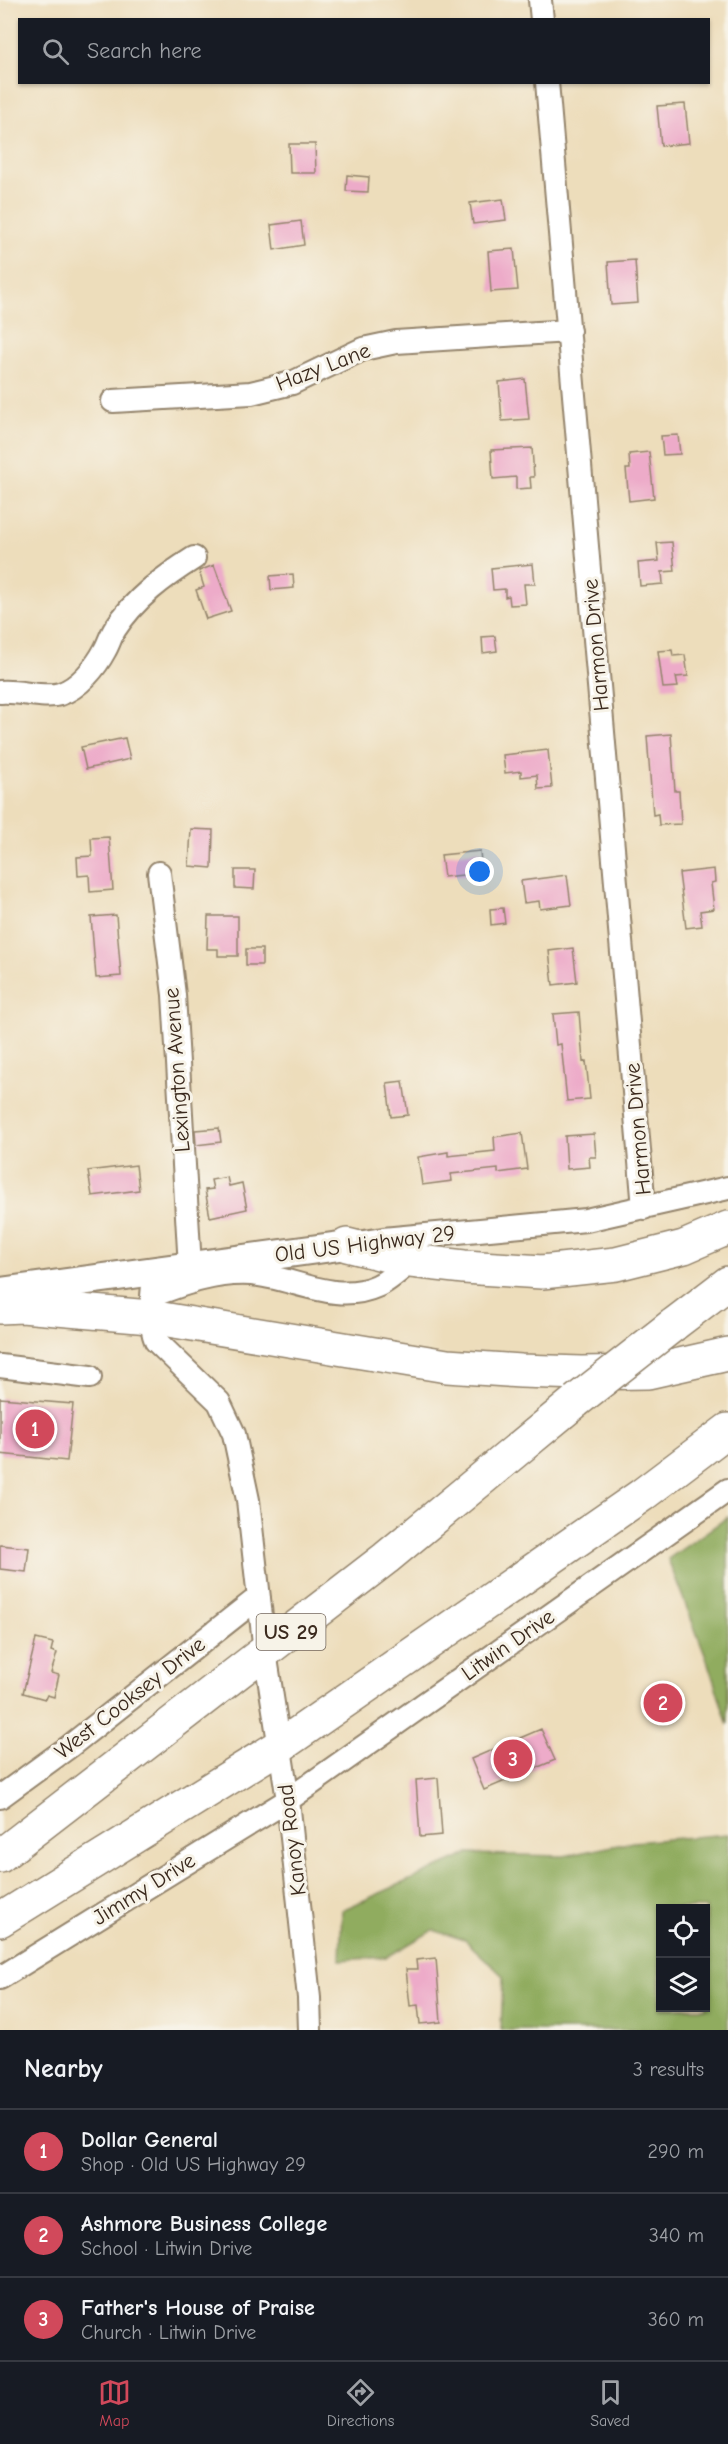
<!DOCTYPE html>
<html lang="en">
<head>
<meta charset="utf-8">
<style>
	body { margin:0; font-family:"Comic Neue",sans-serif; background:#20242c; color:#f1f3f6 }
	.controls { position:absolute; right:18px; bottom:18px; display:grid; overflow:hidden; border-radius:0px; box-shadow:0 2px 4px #0004 }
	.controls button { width:54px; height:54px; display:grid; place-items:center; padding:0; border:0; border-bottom:2px solid #363941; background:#171b24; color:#f1f3f6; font:30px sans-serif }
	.you { position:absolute; left:480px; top:872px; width:21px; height:21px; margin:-15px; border:4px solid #fff; border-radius:50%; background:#1a73e8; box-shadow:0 0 0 9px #1a73e833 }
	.badge { display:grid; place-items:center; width:39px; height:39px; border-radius:50%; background:#d1495b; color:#fff; font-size:20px; font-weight:700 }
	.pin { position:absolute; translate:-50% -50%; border:3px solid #fff; box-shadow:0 2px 6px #0006 }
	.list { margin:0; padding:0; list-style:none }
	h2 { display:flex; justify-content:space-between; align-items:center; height:78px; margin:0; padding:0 24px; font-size:26px }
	h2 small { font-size:20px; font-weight:400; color:#9ea1a6 }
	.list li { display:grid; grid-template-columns:39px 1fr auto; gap:18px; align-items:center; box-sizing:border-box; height:84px; padding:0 24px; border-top:2px solid #363941 }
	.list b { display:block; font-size:22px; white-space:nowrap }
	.list p { margin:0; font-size:20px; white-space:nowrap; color:#9ea1a6 }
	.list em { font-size:20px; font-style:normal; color:#9ea1a6 }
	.icon { flex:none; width:33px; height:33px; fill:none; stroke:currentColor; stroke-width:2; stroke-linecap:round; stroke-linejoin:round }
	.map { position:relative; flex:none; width:728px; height:2030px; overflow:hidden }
	.search { position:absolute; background:#171b24; box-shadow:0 2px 4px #0004; left:18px; right:18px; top:18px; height:66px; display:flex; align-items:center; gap:15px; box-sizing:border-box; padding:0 21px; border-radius:0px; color:#9ea1a6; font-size:22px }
	.sheet { height:330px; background:#171b24 }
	nav { display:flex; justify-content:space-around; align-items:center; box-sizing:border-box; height:84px; border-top:2px solid #363941; background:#171b24; font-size:16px; color:#9ea1a6 }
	nav a { display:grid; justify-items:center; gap:3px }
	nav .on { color:#d1495b }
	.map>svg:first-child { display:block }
	.forest { fill:#90ac5e; stroke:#666b3e; stroke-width:1.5; fill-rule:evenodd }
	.building { fill:#edabc9 }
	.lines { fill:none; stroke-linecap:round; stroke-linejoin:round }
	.minor-casing { stroke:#94846c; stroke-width:26 }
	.major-casing { stroke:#94846c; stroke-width:32 }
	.highway-casing { stroke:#94846c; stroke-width:36 }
	.minor { stroke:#fff; stroke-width:22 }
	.major { stroke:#fff; stroke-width:28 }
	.highway { stroke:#fff; stroke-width:33 }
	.highway-bridge-casing { stroke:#94846c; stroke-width:36; stroke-linecap:butt }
	.highway-bridge { stroke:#fff; stroke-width:33 }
	.labels { text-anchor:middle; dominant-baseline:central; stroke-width:6; stroke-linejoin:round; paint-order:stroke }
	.shield { fill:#f7f3e8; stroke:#73665b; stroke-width:1.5 }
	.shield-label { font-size:21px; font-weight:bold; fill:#3b2a1e }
	.street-label { font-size:22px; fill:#3b2a1e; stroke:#f7f3e8 }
</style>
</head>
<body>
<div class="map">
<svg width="728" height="2030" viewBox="0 0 728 2030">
	<rect width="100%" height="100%" fill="#f7f3e8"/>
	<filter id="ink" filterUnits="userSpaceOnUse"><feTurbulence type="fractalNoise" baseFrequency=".0167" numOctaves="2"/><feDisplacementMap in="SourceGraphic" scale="12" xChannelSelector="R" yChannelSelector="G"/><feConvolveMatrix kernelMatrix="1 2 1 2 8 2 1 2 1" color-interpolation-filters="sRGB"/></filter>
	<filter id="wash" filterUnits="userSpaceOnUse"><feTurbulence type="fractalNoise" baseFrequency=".008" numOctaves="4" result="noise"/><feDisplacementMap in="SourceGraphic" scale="24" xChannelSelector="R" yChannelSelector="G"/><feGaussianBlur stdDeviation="1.35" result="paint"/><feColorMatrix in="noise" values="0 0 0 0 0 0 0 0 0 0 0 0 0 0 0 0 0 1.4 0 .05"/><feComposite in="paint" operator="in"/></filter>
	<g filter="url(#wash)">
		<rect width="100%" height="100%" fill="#edddbb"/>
		<path class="forest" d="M728 1517V1725L707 1660 668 1559Z
			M728 1834V2030H501L503 1976 465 1940 433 1930 387 1957 340 1960 342 1910 468 1854 564 1856 633 1842ZM660 1908H706V2008H660Z"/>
		<g id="blocks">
			<path class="building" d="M685 104 689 143 661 146 657 106Z
				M289 144H315L316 173H290Z
				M347 175 369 177 368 192 346 191Z
				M503 199 506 220 473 224 470 203Z
				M301 221 304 245 274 250 271 225Z
				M514 249 518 290 491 292 488 251Z
				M635 260 638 303 611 305 608 262Z
				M525 379 529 419 502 421 499 382Z
				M678 435 680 454 663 455 661 436Z
				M532 448 534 477H530L531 488 516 489V477L493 479 491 450Z
				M649 452 654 498 629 501 626 469H630L629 454Z
				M672 542 675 571 662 572 663 584 640 586 638 563 659 561 657 543Z
				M533 564 535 584H524L526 604 510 605 509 596 505 597V589L493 590 491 568Z
				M214 565 231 611 206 619 196 590 204 587 199 571Z
				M293 574 294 588 271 590 270 576Z
				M495 636 497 651 483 653 482 637Z
				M672 650 673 656 685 655 688 676 676 677 678 687 663 688 658 651Z
				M671 734 675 791H679L681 824 659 825 658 814 653 815 647 736Z
				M125 738 130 759 86 769 81 747Z
				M548 750 552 788 538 789 537 775 521 777V771L505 773 503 755Z
				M191 829 213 830 212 868 189 866Z
				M109 837 113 890 90 892 89 875 78 876 77 857 92 856 91 838Z
				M480 851 482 873 444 877 441 855Z
				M714 869 715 882 711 883 714 909 700 911 702 926 686 928 679 873Z
				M235 870H255L254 889 235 888Z
				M567 875 571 905 540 909 539 901 524 903 521 881Z
				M503 908 505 923 491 925 490 909Z
				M116 915 121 976 96 978 91 917Z
				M208 916H238V956H218V949H207Z
				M573 948 577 982 553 985 549 951Z
				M246 949H262V965H246Z
				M579 1012 583 1062 586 1061 590 1099 567 1101 561 1044 556 1045 553 1014Z
				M403 1081 408 1115 391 1117 387 1083Z
				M219 1128 221 1142 196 1145 195 1130Z
				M522 1133 527 1169 498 1173V1169L451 1174 452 1181 422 1185 418 1157 448 1152V1156L495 1151 494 1137Z
				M594 1134 596 1157H589L590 1167 567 1169 565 1136Z
				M136 1165 139 1190 92 1196 88 1171Z
				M227 1177 229 1186 242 1183 247 1209 210 1217 205 1190 213 1189 211 1180Z
				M0 1398 73 1404 67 1461 0 1454Z
				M0 1545 29 1548 26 1572 0 1569Z
				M36 1639 53 1643 51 1651 57 1653 51 1673 59 1675 54 1697 47 1695 45 1699 23 1693Z
				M541 1729 555 1760 484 1790 471 1759Z
				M438 1778 442 1835 420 1837 416 1780Z
				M436 1958 441 2022 420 2024 418 2005 410 2006 406 1969H417L416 1960Z"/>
		</g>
	</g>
	<g filter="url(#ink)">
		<use href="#blocks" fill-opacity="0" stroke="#94846c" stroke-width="1.5"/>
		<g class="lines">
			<defs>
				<path id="minor" d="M540 0 542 20
					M547 82 644 1208
					M113 401 251 393 292 383 363 349 396 342 569 331
					M0 692C18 690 44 699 60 694 79 688 96 667 105 650 109 643 111 635 115 629 135 598 164 577 194 558
					M159 873 174 995 190 1267
					M357 1243 383 1239 586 1220 728 1188
					M154 1272C153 1295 147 1319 156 1341L219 1402 234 1434 248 1500 265 1652 288 1800 309 1998 310 2030
					M154 1295C186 1283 216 1272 251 1274 293 1277 335 1305 377 1286 391 1280 404 1266 417 1256
					M0 1366 90 1377
					M0 1797 70 1746 259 1597
					M0 1978 288 1800 728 1490"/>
				<path id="major" d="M0 1292 347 1245"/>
				<path id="highway" d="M347 1245 411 1261 464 1267 542 1272 616 1264 684 1247 728 1228
					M0 1307 22 1306 150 1317 447 1366 521 1371 581 1373 648 1372 728 1354
					M673 1325 728 1283
					M0 1856 386 1558 576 1401
					M0 1920 280 1746 642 1495 728 1430"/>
			</defs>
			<use href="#minor" class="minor-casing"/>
			<use href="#major" class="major-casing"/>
			<use href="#highway" class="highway-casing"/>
			<use href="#minor" class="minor"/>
			<use href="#major" class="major"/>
			<use href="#highway" class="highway"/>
			<defs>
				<path id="highway-bridge" d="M576 1401 673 1325"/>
			</defs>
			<use href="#highway-bridge" class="highway-bridge-casing"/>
			<use href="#highway-bridge" class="highway-bridge"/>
		</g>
	</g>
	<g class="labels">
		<rect class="shield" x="256.5" y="1614" width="69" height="36" rx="4.5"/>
		<g class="shield-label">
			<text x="291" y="1632">US 29</text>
		</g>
		<g class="street-label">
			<text transform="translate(323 367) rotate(-21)">Hazy Lane</text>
			<text transform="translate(596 645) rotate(-95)">Harmon Drive</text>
			<text transform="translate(177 1070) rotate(-94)">Lexington Avenue</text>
			<text transform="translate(638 1129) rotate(-95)">Harmon Drive</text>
			<text transform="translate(365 1244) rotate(-7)">Old US Highway 29</text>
			<text transform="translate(508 1645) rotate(-35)">Litwin Drive</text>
			<text transform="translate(130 1698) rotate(-38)">West Cooksey Drive</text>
			<text transform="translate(292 1840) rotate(-97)">Kanoy Road</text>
			<text transform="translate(144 1889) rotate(-32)">Jimmy Drive</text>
		</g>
	</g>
</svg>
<div class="controls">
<button><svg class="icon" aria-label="locate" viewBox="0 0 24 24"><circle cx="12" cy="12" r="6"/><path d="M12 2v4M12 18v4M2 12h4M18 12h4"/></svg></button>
<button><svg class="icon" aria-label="layers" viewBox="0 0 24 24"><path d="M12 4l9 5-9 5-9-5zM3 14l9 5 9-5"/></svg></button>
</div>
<div class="you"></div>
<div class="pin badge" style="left:35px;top:1429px">1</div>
<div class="pin badge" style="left:663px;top:1703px">2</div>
<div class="pin badge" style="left:513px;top:1759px">3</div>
<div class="search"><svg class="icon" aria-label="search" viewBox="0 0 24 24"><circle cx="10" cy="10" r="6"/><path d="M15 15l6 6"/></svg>Search here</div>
</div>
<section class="sheet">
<h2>Nearby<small>3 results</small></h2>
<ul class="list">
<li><span class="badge">1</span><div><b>Dollar General</b><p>Shop · Old US Highway 29</p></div><em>290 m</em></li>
<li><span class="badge">2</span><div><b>Ashmore Business College</b><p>School · Litwin Drive</p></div><em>340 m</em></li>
<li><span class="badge">3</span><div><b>Father's House of Praise</b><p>Church · Litwin Drive</p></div><em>360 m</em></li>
</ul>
</section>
<nav>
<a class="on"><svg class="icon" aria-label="map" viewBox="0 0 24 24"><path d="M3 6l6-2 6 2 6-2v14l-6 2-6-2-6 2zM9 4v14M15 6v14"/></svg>Map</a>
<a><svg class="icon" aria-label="directions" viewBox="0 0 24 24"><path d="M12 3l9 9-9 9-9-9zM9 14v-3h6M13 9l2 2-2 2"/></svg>Directions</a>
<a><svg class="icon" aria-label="saved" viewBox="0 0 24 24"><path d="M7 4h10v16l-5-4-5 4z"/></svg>Saved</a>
</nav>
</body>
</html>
